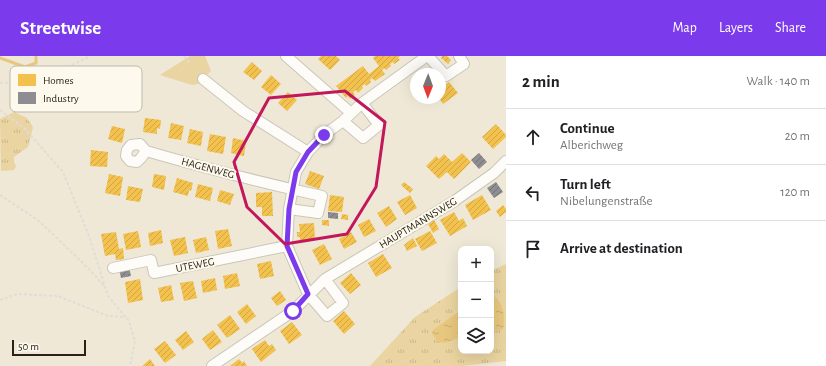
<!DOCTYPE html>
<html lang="en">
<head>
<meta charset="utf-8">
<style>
	body { margin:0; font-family:"Alegreya Sans",sans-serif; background:#f6f6f6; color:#202124 }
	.controls { position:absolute; right:12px; bottom:12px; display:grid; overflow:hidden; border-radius:8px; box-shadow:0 4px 16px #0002 }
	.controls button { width:36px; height:36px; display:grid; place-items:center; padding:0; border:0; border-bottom:1px solid #e0e0e0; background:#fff; color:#202124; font:20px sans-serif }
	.compass { position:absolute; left:410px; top:12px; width:36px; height:36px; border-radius:50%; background:#fff; box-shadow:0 4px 16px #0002; rotate:181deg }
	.scale { position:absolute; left:12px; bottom:10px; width:74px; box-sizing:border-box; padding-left:4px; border:2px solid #282318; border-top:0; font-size:11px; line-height:14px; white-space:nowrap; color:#282318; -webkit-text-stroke:3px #fef9ed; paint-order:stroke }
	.stop { position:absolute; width:12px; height:12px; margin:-9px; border:3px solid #7c3aed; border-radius:50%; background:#fff }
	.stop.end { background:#7c3aed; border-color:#fff; box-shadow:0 1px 4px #0008 }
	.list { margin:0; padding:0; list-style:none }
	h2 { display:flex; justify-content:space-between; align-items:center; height:52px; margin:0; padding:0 16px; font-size:17px }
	h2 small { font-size:13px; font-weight:400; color:#757577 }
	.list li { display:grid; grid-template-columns:26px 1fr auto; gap:12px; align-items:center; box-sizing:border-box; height:56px; padding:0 16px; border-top:1px solid #e0e0e0 }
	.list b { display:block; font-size:15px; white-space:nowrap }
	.list p { margin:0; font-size:13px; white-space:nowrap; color:#757577 }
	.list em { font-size:13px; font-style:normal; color:#757577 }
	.icon { flex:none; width:22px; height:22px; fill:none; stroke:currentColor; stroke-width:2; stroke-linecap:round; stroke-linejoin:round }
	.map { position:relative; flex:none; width:506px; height:310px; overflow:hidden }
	header { display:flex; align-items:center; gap:24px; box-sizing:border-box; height:56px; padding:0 20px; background:#7c3aed; color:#fff }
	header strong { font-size:19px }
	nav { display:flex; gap:22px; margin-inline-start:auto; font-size:14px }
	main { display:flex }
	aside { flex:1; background:#fff }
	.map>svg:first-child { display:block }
	.grass { fill:url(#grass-tufts) }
	.park { fill:#ead4a1 }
	.water { fill:url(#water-ripples) }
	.homes { fill:url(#homes-hatch) }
	.industry { fill:url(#industry-hatch) }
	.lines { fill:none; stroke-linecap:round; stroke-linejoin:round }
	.stream { stroke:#e8c87f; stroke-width:3 }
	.minor-casing { stroke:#cbc6b9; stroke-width:12 }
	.path { stroke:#dfddd8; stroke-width:2; stroke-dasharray:3 2; stroke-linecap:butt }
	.minor { stroke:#fdfcf9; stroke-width:10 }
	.route { stroke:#7c3aed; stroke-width:5 }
	.marked { fill:none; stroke:#c2185b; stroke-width:3; stroke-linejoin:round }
	.labels { text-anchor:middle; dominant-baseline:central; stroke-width:4; stroke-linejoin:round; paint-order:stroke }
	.street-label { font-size:11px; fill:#282318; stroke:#fef9ed }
	.key { fill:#fef9ed; stroke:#beb9ad; stroke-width:1 }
	.key-label { font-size:11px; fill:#282318 }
</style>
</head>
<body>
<header>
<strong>Streetwise</strong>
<nav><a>Map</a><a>Layers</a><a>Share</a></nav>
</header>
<main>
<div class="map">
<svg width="506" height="310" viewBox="0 0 506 310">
	<defs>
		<pattern id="grass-tufts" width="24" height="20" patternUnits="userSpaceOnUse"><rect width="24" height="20" fill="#ead4a1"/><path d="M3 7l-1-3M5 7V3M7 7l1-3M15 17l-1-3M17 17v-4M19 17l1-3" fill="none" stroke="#c9b68a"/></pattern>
		<pattern id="water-ripples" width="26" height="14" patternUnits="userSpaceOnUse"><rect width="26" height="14" fill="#e8c87f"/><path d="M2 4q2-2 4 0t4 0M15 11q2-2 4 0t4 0" fill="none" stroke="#c7ac6d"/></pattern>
		<pattern id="homes-hatch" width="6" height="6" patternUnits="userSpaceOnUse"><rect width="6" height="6" fill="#f2c14e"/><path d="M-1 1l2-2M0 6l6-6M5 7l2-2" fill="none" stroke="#d0a643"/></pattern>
		<pattern id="industry-hatch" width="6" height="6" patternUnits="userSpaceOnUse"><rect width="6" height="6" fill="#8d8d92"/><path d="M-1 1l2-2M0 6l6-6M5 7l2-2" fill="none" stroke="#737376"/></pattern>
	</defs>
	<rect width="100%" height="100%" fill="#efe8d7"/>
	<path class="grass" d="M14 56 27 62 33 71 28 91 14 101V106L16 110 14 114 1 115 0 63Z
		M506 208V305L462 310H370L415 261 461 231V295H491V215Z"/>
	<path class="park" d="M190 0H205L211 15 198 28 192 29 160 19Z"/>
	<path class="water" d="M491 238C503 244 506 261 503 273L491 276Z
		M461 254V281L444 287 438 286 432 278 433 274Z"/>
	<path class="homes" d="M321 0H336L340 4 330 14 318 3Z
		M375 0H400L398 2 400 4 394 8 393 6 390 8 391 10 386 14 384 12 382 14 385 18 375 25 372 22 370 24 371 26 366 30 365 28 362 30 363 32 358 37 356 34 353 36 355 39 350 43 348 40 346 42 336 30 363 10 369 18 379 10 373 2Z
		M442 0H447L451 4 448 8 441 2Z
		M252 6 262 15 254 24 243 16Z
		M271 19 281 28 271 39 261 31Z
		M449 26 458 37 443 48 439 42H440V33Z
		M288 36 297 44 287 55 278 47Z
		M145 62 161 64 160 73 157 72V78L143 76Z
		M171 67 184 70 181 84 168 82Z
		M496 68 506 79V81L493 93 482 81Z
		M112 70 125 73 122 87 108 83Z
		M190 73 203 76 201 90 187 87Z
		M210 78 226 81 223 98 207 95Z
		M233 82 246 85 244 100 231 97Z
		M91 94 108 96 107 111 90 110Z
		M462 97 471 106 454 123 447 116 439 123 426 110 436 100 439 103 444 98 452 106Z
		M310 115 324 120 319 133 305 128Z
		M109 118 123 121 120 140 105 137Z
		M154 118 166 120 164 134 152 131Z
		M177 122 193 127 191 135 189 134 188 140 173 136Z
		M404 126 413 133 410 137 401 129Z
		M198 128 213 132 210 145 195 141Z
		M128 130 143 133 140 146 126 144Z
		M220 134 234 138 230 149 217 145Z
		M272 136 273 160H262V151H256V137Z
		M330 139 344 141 342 156 328 155Z
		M410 139 417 152 405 159 397 146Z
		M482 139 491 154 473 164 465 149Z
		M503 149 506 153V156L500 161 496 155Z
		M389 150 397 163 386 171 377 157Z
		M454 156 459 165 463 162 467 170 450 180 440 164Z
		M342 158 348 159V164L341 163Z
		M433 162 439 173 433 177 427 166Z
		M369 163 376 175 364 181 358 169Z
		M322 164H329V170L322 169Z
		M314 167 315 184 300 185V181H297V176H300L299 168Z
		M228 173 232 190 218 193 215 175Z
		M161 174 163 187 150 190 148 177Z
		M138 175 141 191 126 194 123 178Z
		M430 175 437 187 422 195 415 183Z
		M116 176 119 193 123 192 124 203 116 204 115 198 105 200 101 178Z
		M351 176 357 186 344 193 339 183Z
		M185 181 188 197 174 200 170 184Z
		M206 181 209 194 196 197 193 184Z
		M413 182 417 190 407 195 404 189Z
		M324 188 332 203 320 209 312 194Z
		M383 198 392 212 376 221 368 207Z
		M271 205 274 220 260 223 257 208Z
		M237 217 240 230 225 233 223 220Z
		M351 217 361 229 350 238 340 227Z
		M215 222 217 234 203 237 201 225Z
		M140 223 143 244 128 247 125 226Z
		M193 225 197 242 184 245 180 227Z
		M171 229 174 244 161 246 158 232Z
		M280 235 286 244 277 250 271 242Z
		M247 248 256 260 246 268 237 256Z
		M344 255 355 268 344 278 333 265Z
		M230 259 240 273 227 282 217 269Z
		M292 266 302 279 289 288 280 275Z
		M213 274 222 286 210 294 202 283Z
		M186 275 194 286 183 294 175 284Z
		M265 284 269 290 272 288 276 294 261 306 252 293Z
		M165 285 176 299 165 307 154 293Z
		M150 303 155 310H142Z
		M239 303 242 307 244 305 247 310H230Z"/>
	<path class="industry" d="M479 97 487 106 479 113 471 104Z
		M496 126 503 136 494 142 487 132Z
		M328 156 338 157V163L328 162Z
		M129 211 131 220 121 222 119 213Z"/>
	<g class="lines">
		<path class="stream" d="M0 2 25 11 36 7V0"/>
		<defs>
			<path id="minor" d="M286 0 351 57
				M428 0 446 20 464 8 459 0
				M203 23 243 55 308 96
				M343 65 363 82 379 69 362 47
				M146 95 141 102 137 106 130 105 126 100 127 94 131 89 140 88 146 95C205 112 263 127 322 140L318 157 289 153
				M113 212 151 204 154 217 287 190
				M325 223 343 247 327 260 308 238 287 190 289 153 296 116 308 96 324 79 343 65 362 47 427 0
				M212 310 293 255 325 223 453 146 494 117 506 105"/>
		</defs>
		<use href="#minor" class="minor-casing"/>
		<path class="path" d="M184 0 190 7
			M0 27 23 26 56 17 90 0
			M0 54 24 72 63 116 89 180 108 240 129 265 135 285 130 310
			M0 139 39 165 89 213 104 230
			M0 244 17 238 58 240 108 260 126 261"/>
		<use href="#minor" class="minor"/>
	</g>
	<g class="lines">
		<path class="route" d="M293 255 308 238 287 190 289 153 296 116 308 96 324 79"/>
	</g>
	<path class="marked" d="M345 35 385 66 376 131 347 178 285 188 247 151 234 106 269 42Z"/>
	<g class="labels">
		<g class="street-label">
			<text transform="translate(208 112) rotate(15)">HAGENWEG</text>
			<text transform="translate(418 167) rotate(-31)">HAUPTMANNSWEG</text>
			<text transform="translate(195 209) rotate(-11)">UTEWEG</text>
		</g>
	</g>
	<rect x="10" y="10" width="132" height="46" rx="6" class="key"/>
	<rect x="18" y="18" width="18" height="12" fill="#f2c14e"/>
	<rect x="18" y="36" width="18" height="12" fill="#8d8d92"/>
	<g class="key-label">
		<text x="43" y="28">Homes</text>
		<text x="43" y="46">Industry</text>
	</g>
</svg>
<div class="controls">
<button>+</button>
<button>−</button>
<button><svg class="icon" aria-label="layers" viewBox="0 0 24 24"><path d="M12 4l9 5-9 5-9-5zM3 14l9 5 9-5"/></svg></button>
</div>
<svg class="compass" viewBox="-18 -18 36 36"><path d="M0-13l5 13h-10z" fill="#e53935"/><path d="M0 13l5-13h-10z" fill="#757577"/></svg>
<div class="scale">50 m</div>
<div class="stop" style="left:293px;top:255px"></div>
<div class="stop end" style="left:324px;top:79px"></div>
</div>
<aside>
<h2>2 min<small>Walk · 140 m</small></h2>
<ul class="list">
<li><svg class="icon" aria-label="ahead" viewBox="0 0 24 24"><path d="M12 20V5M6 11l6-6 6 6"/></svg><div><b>Continue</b><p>Alberichweg</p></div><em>20 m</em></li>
<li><svg class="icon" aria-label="left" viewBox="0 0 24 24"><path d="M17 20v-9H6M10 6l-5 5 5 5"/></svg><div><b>Turn left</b><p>Nibelungenstraße</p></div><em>120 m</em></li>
<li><svg class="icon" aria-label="arrive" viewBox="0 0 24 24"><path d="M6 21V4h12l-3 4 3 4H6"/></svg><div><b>Arrive at destination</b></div></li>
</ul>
</aside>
</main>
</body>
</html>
